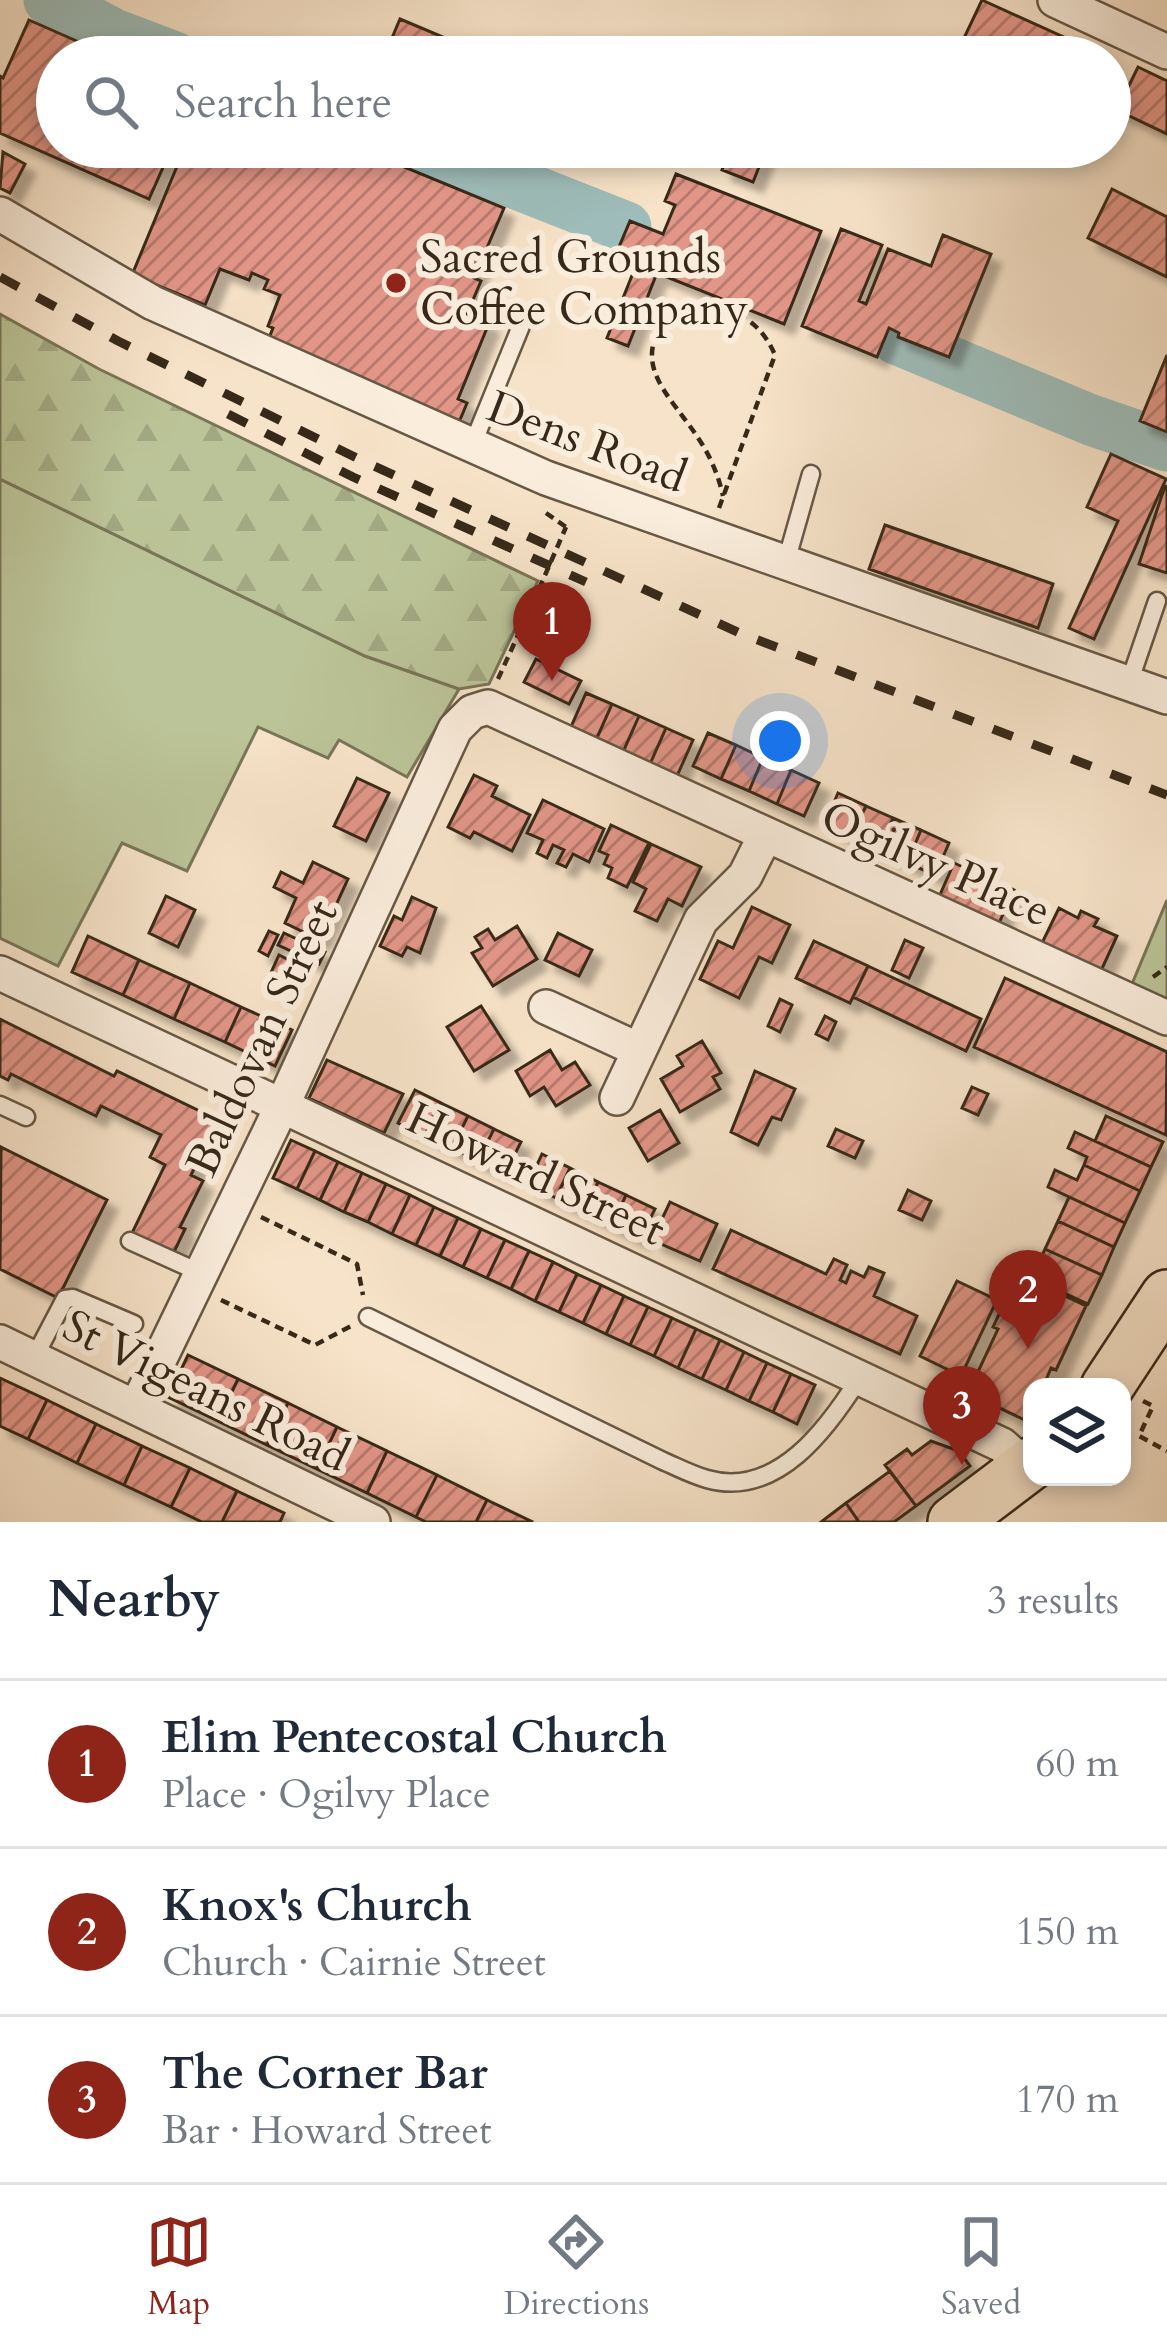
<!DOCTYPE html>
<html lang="en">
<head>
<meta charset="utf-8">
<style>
	body { margin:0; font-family:Cardo,serif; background:#f2f2f3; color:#1f2937 }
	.controls { position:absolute; right:36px; bottom:36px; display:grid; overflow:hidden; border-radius:24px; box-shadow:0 6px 18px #0003 }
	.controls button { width:108px; height:108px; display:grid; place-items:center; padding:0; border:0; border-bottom:3px solid #e0e1e3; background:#fff; color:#1f2937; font:60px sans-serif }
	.you { position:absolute; left:780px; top:741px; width:42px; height:42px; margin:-30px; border:9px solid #fff; border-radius:50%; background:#1a73e8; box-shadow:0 0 0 18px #1a73e833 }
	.badge { display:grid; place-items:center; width:78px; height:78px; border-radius:50%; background:#8f2418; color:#fff; font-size:39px; font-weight:700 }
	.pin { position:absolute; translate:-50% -99px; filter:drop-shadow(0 3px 6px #0008) }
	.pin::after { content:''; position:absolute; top:63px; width:42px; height:36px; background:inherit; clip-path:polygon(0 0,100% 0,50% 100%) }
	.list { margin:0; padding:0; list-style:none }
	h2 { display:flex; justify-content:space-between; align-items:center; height:156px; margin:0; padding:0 48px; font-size:51px }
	h2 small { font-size:39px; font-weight:400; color:#747a83 }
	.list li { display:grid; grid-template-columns:78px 1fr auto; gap:36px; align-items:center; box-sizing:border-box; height:168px; padding:0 48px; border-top:3px solid #e0e1e3 }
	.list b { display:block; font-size:45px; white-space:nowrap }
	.list p { margin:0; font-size:39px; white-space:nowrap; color:#747a83 }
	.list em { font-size:39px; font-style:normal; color:#747a83 }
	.icon { flex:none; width:66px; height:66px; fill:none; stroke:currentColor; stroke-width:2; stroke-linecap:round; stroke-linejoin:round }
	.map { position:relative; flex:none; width:1167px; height:1522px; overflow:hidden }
	.search { position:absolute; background:#fff; box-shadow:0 6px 18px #0003; left:36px; right:36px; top:36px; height:132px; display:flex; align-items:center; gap:30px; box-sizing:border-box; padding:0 42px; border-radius:66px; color:#747a83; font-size:45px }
	.sheet { height:660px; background:#fff }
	nav { display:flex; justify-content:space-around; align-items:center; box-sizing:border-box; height:168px; border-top:3px solid #e0e1e3; background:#fff; font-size:33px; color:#747a83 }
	nav a { display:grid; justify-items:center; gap:6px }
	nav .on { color:#8f2418 }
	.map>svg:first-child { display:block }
	.green { fill:#bbc498; stroke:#797658; stroke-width:3 }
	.forest { fill:url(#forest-firs); stroke:#797658; stroke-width:3 }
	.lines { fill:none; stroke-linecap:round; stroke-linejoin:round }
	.river { stroke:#9ebdba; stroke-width:51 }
	.building { fill:url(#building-hatch); stroke:#372919; stroke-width:3; filter:url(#shadow) }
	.service-casing { stroke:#675845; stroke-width:21 }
	.minor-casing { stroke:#675845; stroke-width:38 }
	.primary-casing { stroke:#372919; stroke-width:56 }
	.path { stroke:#372919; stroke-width:4.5; stroke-dasharray:9 6; stroke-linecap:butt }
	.service { stroke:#faeddc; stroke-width:16 }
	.minor { stroke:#faeddc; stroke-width:33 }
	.primary { stroke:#f7e3c9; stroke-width:51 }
	.rail { stroke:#372919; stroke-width:9; stroke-dasharray:21 21; stroke-linecap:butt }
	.path-bridge { stroke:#372919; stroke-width:4.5; stroke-dasharray:9 6; stroke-linecap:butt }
	.poi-dot { fill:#8f2418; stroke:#faeddc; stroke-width:4.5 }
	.labels { text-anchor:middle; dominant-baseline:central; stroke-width:12; stroke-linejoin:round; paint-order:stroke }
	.poi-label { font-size:45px; fill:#372919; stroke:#faeddc; text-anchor:start }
	.street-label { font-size:45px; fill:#372919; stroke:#faeddc }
</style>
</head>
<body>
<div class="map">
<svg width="1167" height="1522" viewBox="0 0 1167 1522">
	<defs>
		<pattern id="forest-firs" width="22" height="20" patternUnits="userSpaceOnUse" patternTransform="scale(3)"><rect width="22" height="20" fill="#bbc498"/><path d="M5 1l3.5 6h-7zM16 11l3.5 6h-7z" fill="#a1a882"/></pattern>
		<pattern id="building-hatch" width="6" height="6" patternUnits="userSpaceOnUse" patternTransform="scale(3)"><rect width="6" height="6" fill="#e29688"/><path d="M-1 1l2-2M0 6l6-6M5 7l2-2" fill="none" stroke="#b87a6e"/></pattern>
		<filter id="shadow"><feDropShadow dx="10" dy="10" stdDeviation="3" flood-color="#0004"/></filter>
	</defs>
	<rect width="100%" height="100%" fill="#f7e3c9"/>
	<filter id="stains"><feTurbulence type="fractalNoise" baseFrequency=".00167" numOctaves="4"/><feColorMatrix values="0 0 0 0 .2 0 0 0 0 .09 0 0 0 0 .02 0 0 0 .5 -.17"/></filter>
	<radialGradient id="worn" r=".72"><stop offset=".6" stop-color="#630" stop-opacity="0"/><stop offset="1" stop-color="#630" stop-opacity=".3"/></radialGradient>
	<path class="green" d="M0 479 365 656 459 689 407 777 339 740 328 758 258 727 187 871 122 843 58 966 0 938Z
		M1167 900V1000L1132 984Z"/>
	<path class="forest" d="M0 314 99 369 538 581 489 684 459 689 365 656 0 479Z"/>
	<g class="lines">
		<path class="river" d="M49 0 114 34 175 57
			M423 147 626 227
			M896 339 1091 420 1167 446"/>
	</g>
	<path class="building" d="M982 0 1068 39 1059 57H955Z
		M400 19 443 37 435 57H384Z
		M29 20 113 57H57V147H172L149 199 0 133V76L3 78Z
		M1138 67 1167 81V134L1117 110Z
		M185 147H398L392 162 504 208 474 278 481 281 467 314 489 323 458 399 467 403 457 427 265 348 273 328 268 326 280 295 264 289 268 280 252 273 249 280 220 269 205 305 132 275Z
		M731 147H767L753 182 722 170Z
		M3 152 25 164 10 193 0 188Z
		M676 174 821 231 784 324 657 273 628 346 607 338 637 263 616 254 630 221 663 234 675 205 665 201Z
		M1112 189 1167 217V277L1088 238Z
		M841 229 882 245 859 301 866 304 888 249 931 266 943 235 991 254 949 357 898 337 899 333 889 328 877 357 802 326Z
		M1167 355V432L1140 421Z
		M1111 454 1166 479 1094 639 1069 628 1118 521 1087 507Z
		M1165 486 1167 487V573L1139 564Z
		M885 525 1053 584 1038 628 869 569Z
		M536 659 581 681 569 704 524 682Z
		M586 693 612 704 596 740 570 729Z
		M612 704 639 716 623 752 596 740Z
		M639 716 666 728 650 764 623 752Z
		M666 728 693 740 677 776 650 764Z
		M708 733 736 745 721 779 693 766Z
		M736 745 763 758 749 791 721 779Z
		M763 758 791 770 777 804 749 791Z
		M791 770 819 783 804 816 777 804Z
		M474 775 497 786 492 796 530 815 512 851 474 832 470 838 448 827Z
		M357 778 389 793 366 841 334 826Z
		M838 793 866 806 851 837 824 825Z
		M543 800 604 829 589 862 573 854 566 867 557 863 564 850 553 845 547 858 537 853 543 840 527 833Z
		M866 806 893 818 879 850 851 837Z
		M893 818 921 830 907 863 879 850Z
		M611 825 649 843 627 887 608 878 612 868 604 864 608 855 599 851Z
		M921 830 949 843 935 875 907 863Z
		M651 844 701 867 682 906 668 899 657 921 635 911 646 889 633 882Z
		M313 862 348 879 320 940 285 923 296 898 274 887 281 872 303 883Z
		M954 863 1014 890 999 923 939 897Z
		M166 896 195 910 178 947 149 933Z
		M412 897 436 908 420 953 407 947 402 956 380 946 394 916 402 920Z
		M752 907 790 925 772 963 759 957 739 998 700 979 718 941 733 948Z
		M1059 908 1078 918 1081 911 1098 919 1094 926 1117 936 1100 973 1041 945Z
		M517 926 537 959 493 986 472 953 482 948 475 937 488 929 495 940Z
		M269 931 278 935 268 956 259 951Z
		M284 933 325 952 319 964 278 945Z
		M558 933 592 950 579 976 545 960Z
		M88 936 139 960 123 995 72 972Z
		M905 940 923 948 909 978 892 970Z
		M814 941 868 966 850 1003 796 978Z
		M279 955 295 963 285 984 269 977Z
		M139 960 190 983 174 1019 123 995Z
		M868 966 981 1019 966 1051 853 997Z
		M1005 978 1167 1052 1166 1135 974 1047Z
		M190 983 241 1007 225 1042 174 1019Z
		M780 999 792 1005 780 1032 768 1026Z
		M481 1006 509 1050 474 1071 447 1027Z
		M241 1007 292 1030 275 1066 225 1042Z
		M825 1016 836 1022 828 1040 816 1034Z
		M0 1019 114 1076 117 1071 218 1120 191 1175 203 1181 180 1227 185 1229 173 1254 132 1233 165 1165 150 1157 161 1135 101 1106 96 1116 11 1074 8 1080 0 1076Z
		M702 1041 721 1073 713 1077 720 1089 680 1112 661 1079 683 1066 677 1056Z
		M550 1050 562 1070 575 1062 590 1085 556 1106 544 1087 530 1096 516 1071Z
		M327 1060 403 1094 384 1133 309 1098Z
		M755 1071 795 1089 781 1120 772 1117 758 1145 731 1132Z
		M972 1087 988 1094 978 1115 962 1108Z
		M415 1090 441 1103 425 1135 398 1123Z
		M441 1103 468 1116 452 1148 425 1135Z
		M660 1110 679 1143 648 1161 629 1128Z
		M468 1116 494 1129 478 1161 452 1148Z
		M1106 1116 1163 1142 1151 1167 1095 1141Z
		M494 1129 521 1142 505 1174 478 1161Z
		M836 1129 863 1141 855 1158 828 1146Z
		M1075 1132 1151 1167 1140 1191 1084 1165 1087 1157 1068 1148Z
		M291 1140 315 1151 297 1189 273 1178Z
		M1 1147 107 1200 58 1298 0 1269Z
		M315 1151 338 1162 320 1200 297 1189Z
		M542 1154 570 1168 556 1198 528 1184Z
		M338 1162 362 1173 344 1212 320 1200Z
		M1084 1165 1140 1191 1125 1223 1048 1187 1055 1170 1077 1180Z
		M570 1168 598 1182 584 1211 556 1198Z
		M362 1173 386 1184 368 1222 344 1212Z
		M598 1182 626 1195 612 1225 584 1211Z
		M386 1184 410 1195 392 1234 368 1222Z
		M908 1190 931 1201 922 1220 899 1210Z
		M410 1195 434 1207 416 1245 392 1234Z
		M626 1195 655 1209 640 1239 612 1225Z
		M1069 1197 1125 1223 1114 1247 1058 1221Z
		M670 1202 717 1224 700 1261 652 1240Z
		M434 1207 458 1218 440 1256 416 1245Z
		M458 1218 481 1229 463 1267 440 1256Z
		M1058 1221 1114 1247 1102 1275 1045 1249Z
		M481 1229 505 1240 487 1278 463 1267Z
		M731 1230 826 1274 834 1259 847 1265 840 1280 846 1283 851 1271 864 1277 869 1267 884 1273 874 1296 917 1316 900 1354 713 1269Z
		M505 1240 529 1251 511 1289 487 1278Z
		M1045 1249 1102 1275 1088 1304 1032 1278Z
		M529 1251 553 1262 535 1301 511 1289Z
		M553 1262 577 1274 559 1312 535 1301Z
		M577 1274 601 1285 583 1323 559 1312Z
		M1027 1278 1086 1306 1056 1370 1051 1368 1043 1387H1032V1410L1027 1421 968 1393 998 1329 993 1327 1010 1291 1021 1292Z
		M957 1281 997 1300 961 1376 920 1356Z
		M601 1285 624 1296 606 1334 583 1323Z
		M624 1296 648 1307 630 1345 606 1334Z
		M648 1307 672 1318 654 1356 630 1345Z
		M672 1318 696 1329 678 1368 654 1356Z
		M696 1329 720 1340 702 1379 678 1368Z
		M720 1340 744 1352 726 1390 702 1379Z
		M744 1352 767 1363 749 1401 726 1390Z
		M188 1355 238 1379 218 1421 168 1397Z
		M767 1363 791 1374 773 1412 749 1401Z
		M791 1374 815 1385 797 1424 773 1412Z
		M0 1378 47 1400 28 1439 0 1426Z
		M238 1379 288 1403 267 1445 218 1421Z
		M47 1400 96 1424 77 1463 28 1439Z
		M288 1403 337 1427 317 1469 267 1445Z
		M96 1424 142 1446 124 1485 77 1463Z
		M337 1427 387 1451 367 1493 317 1469Z
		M931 1441 959 1451 970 1466 916 1506 885 1465 907 1449 912 1455Z
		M142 1446 190 1468 171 1507 124 1485Z
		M387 1451 437 1475 416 1517 367 1493Z
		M190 1468 237 1491 222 1522H202L171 1507Z
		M890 1471 916 1506 894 1522H859L846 1503Z
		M437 1475 487 1500 476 1522H426L416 1517Z
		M237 1491 284 1513 280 1522H222Z
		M487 1500 533 1522H476Z
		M846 1503 859 1522H821Z"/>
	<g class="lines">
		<defs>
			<path id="service" d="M472 446 521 326
				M786 562 811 474
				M1129 683 1157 601
				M0 1105 26 1117
				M130 1241 201 1273
				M368 1317 663 1461C677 1467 692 1475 707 1479 777 1499 828 1428 860 1377
				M34 1358 65 1299 73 1298 134 1324"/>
			<path id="minor" d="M1055 0 1167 52
				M0 214 153 303 546 478 1167 697
				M0 973 1002 1445 1027 1467
				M546 1007 639 1050
				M617 1098 701 920 745 876 765 836
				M0 1342 373 1522
				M137 1406 283 1104 455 729 472 712 488 707 1167 1018"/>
			<path id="primary" d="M1107 1387 1167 1296
				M954 1522 1032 1463"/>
		</defs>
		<use href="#service" class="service-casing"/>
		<use href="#minor" class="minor-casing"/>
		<use href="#primary" class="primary-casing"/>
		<path class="path" d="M719 508 775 355C756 311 722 305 677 305 622 364 670 392 702 444 712 460 719 478 723 496
			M546 513 566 527
			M498 679 539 589
			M1153 977 1167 967
			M261 1217 357 1264 363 1295
			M221 1300 315 1345 351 1326
			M1143 1401 1153 1406 1139 1436 1167 1451"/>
		<use href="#service" class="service"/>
		<use href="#minor" class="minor"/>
		<use href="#primary" class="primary"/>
		<path class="rail" d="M0 277 118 341 361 460 742 634 1167 795
			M228 414 353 477 586 582"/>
		<path class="path-bridge" d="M539 589 566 527"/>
	</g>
	<circle class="poi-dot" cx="396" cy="283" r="12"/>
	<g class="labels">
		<g class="poi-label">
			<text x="420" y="257">Sacred Grounds<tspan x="420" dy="52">Coffee Company</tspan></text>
		</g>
		<g class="street-label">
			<text transform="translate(587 442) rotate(21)">Dens Road</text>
			<text transform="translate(936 864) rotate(24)">Ogilvy Place</text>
			<text transform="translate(262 1038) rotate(-65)">Baldovan Street</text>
			<text transform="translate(536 1174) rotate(25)">Howard Street</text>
			<text transform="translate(206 1391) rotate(26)">St Vigeans Road</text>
		</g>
	</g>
	<rect width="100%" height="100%" filter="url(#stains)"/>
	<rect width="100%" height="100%" fill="url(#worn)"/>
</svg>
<div class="controls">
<button><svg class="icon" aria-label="layers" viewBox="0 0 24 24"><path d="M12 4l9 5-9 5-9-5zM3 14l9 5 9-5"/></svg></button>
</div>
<div class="you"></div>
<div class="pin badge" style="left:552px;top:681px">1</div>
<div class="pin badge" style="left:1028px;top:1349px">2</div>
<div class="pin badge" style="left:962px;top:1465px">3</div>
<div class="search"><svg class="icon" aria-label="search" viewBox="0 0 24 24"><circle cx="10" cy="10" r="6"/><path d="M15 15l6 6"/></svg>Search here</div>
</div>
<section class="sheet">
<h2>Nearby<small>3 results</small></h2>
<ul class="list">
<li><span class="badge">1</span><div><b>Elim Pentecostal Church</b><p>Place · Ogilvy Place</p></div><em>60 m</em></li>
<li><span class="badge">2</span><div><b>Knox's Church</b><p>Church · Cairnie Street</p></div><em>150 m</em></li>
<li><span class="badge">3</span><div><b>The Corner Bar</b><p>Bar · Howard Street</p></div><em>170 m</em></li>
</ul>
</section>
<nav>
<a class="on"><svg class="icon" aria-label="map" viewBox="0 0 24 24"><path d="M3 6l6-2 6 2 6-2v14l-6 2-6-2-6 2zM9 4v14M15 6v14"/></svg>Map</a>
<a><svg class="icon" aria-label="directions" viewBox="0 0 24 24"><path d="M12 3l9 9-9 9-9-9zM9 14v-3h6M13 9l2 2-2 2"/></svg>Directions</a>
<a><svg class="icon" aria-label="saved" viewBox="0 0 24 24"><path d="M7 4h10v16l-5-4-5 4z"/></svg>Saved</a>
</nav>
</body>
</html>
